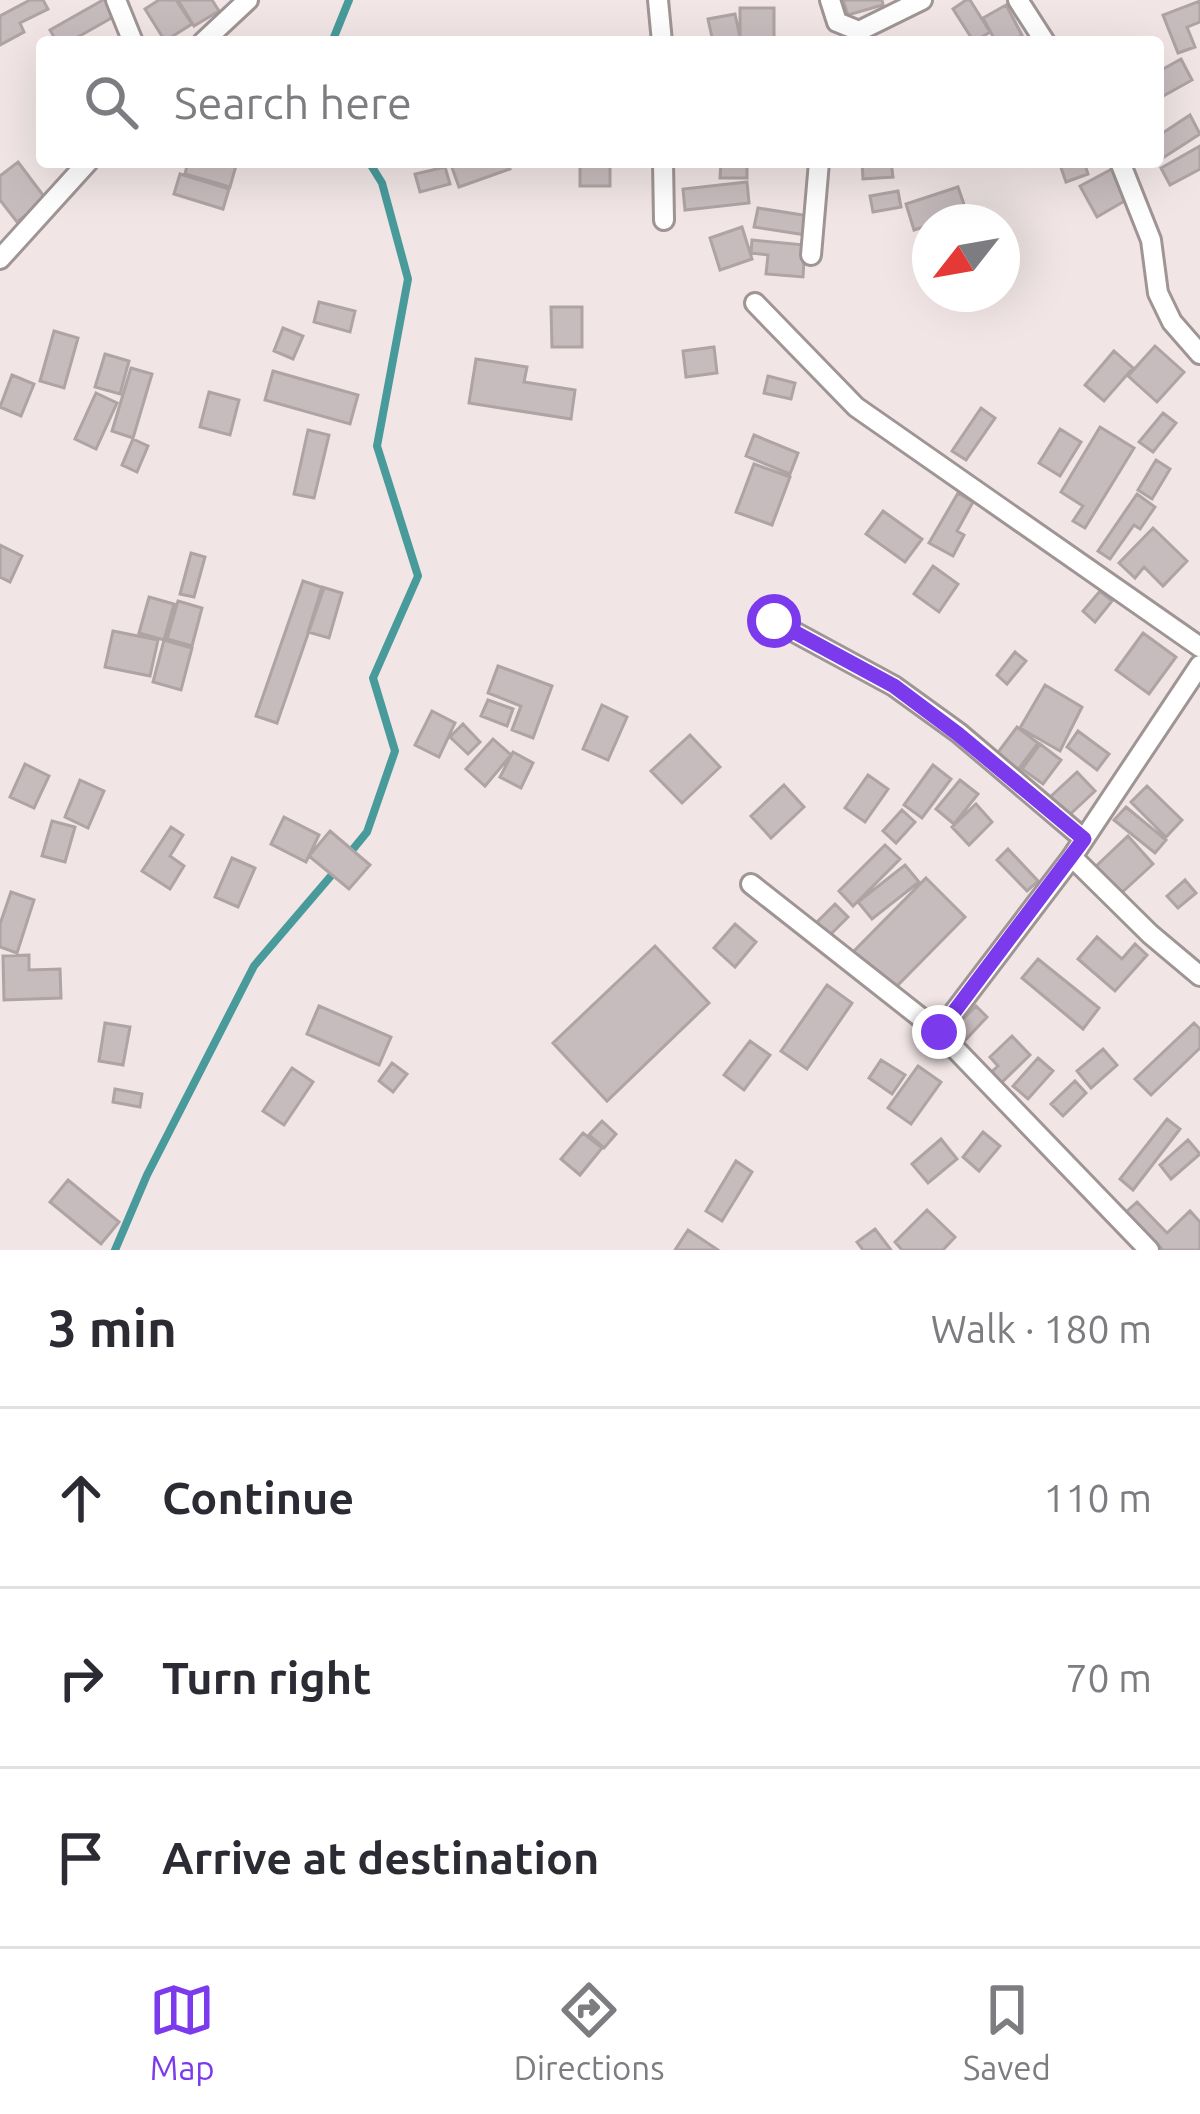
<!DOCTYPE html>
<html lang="en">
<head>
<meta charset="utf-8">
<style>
	body { margin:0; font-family:Ubuntu,sans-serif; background:#f2f2f3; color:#2b2b33 }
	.compass { position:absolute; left:912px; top:204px; width:108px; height:108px; border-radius:50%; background:#fff; box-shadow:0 12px 48px #0002; rotate:239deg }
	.stop { position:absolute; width:36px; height:36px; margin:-27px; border:9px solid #7c3aed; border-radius:50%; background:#fff }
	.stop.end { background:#7c3aed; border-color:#fff; box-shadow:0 3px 12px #0008 }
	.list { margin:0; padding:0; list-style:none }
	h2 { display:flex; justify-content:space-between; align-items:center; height:156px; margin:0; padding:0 48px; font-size:51px }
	h2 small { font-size:39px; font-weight:400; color:#7c7c81 }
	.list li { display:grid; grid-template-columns:78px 1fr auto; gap:36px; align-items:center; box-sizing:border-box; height:180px; padding:0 48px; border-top:3px solid #e1e1e2 }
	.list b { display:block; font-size:45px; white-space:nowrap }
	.list em { font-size:39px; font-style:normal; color:#7c7c81 }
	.icon { flex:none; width:66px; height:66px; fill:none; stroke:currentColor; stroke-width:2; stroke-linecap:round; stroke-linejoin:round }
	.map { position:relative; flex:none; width:1200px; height:1250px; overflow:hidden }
	.search { position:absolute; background:#fff; box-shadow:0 12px 48px #0002; left:36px; right:36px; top:36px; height:132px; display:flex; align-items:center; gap:30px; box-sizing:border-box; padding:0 42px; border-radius:12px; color:#7c7c81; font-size:45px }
	.sheet { height:696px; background:#fff }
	nav { display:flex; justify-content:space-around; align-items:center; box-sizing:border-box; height:168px; border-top:3px solid #e1e1e2; background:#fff; font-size:33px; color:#7c7c81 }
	nav a { display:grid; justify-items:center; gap:6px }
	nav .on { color:#7c3aed }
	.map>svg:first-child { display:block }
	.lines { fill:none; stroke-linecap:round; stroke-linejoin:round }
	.stream { stroke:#489a9b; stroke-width:8 }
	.building { fill:#c7bcbd; stroke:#afa3a4; stroke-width:3 }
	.minor-casing { stroke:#a09595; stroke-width:24 }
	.minor { stroke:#fff; stroke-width:18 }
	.route { stroke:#7c3aed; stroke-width:15 }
</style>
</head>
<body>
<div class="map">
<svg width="1200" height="1250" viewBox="0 0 1200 1250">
	<rect width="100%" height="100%" fill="#f1e5e5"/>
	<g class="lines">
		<path class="stream" d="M332 42 349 0
			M349 854 367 832 395 751 373 678 418 576 377 446 408 279 382 183 369 162
			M115 1250 147 1175 254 966 336 870"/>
	</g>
	<path class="building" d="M30 0H43L48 9 20 23 24 32 0 45V16Z
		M30 0H43L48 9 20 23 24 32 0 45V16Z
		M103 0H106L115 16 69 42H57L50 30Z
		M103 0H106L115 16 69 42H57L50 30Z
		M159 0H176L192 24 165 41 145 9Z
		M159 0H176L192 24 165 41 145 9Z
		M178 0H212L219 11 194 26Z
		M178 0H212L219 11 194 26Z
		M843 0H882L883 5 848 15Z
		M966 0H970L990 32 974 42 953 9Z
		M1200 1V22L1187 27 1195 47 1178 53 1163 15Z
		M1006 5 1022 35 1011 42H996L983 18Z
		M740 8H774V42H740Z
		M740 8H774V42H740Z
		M735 14 741 42H713L708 19Z
		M735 14 741 42H713L708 19Z
		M1181 59 1192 80 1158 99V72Z
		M1181 59 1192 80 1158 99V72Z
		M1190 115 1200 134 1158 161V136Z
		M1200 146V169L1170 185 1161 168Z
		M18 162 46 199 17 222 0 200V176Z
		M18 162 46 199 17 222 0 200V176Z
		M188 162H237L230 187 185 174Z
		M188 162H237L230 187 185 174Z
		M450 162H508L510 169 459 187Z
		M450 162H508L510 169 459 187Z
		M721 162H747V178H720Z
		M862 162H891L893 177 863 179Z
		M1059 162H1084L1088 174 1066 182Z
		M580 163H610V186H580Z
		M445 167 450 184 420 192 415 174Z
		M1112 169 1128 199 1097 217 1080 186Z
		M1112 169 1128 199 1097 217 1080 186Z
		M180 174 229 189 223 209 174 194Z
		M747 182 749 203 685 210 683 189Z
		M958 187 967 213 940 222H930V225L914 230 906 204Z
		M898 191 901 207 873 212 870 196Z
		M758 208 809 216 806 235 754 227Z
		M758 208 809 216 806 235 754 227Z
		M742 227 752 259 720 270 710 238Z
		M742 227 752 259 720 270 710 238Z
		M752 240 805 245 803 277 766 274 768 255 751 253Z
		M319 302 355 311 350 332 314 322Z
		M551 307H582V347H552Z
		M551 307H582V347H552Z
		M283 328 303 336 293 359 274 351Z
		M54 331 78 338 64 388 40 381Z
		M1155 346 1184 372 1157 402 1128 376Z
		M714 347 717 373 686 377 683 351Z
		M714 347 717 373 686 377 683 351Z
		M1114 351 1133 368 1104 401 1085 385Z
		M1114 351 1133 368 1104 401 1085 385Z
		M105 354 129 361 120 394 95 387Z
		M476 359 527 367 524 382 575 390 571 419 469 403Z
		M476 359 527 367 524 382 575 390 571 419 469 403Z
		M131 368 152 374 133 438 112 431Z
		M273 371 358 395 350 424 265 400Z
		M12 375 34 384 21 416 0 407Z
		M768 376 795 383 791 399 764 393Z
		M768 376 795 383 791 399 764 393Z
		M209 392 239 400 230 435 200 427Z
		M96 393 117 403 96 449 75 439Z
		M96 393 117 403 96 449 75 439Z
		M981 408 995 418 966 460 952 451Z
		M1163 413 1176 423 1153 452 1139 442Z
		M1163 413 1176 423 1153 452 1139 442Z
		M1100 427 1134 448 1085 528 1073 521 1083 506 1061 492Z
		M1060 429 1081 442 1060 476 1039 463Z
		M1060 429 1081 442 1060 476 1039 463Z
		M308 430 329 435 314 498 294 494Z
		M754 435 798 453 790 474 746 456Z
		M133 439 148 446 137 472 122 465Z
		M133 439 148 446 137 472 122 465Z
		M1156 460 1170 469 1152 499 1138 490Z
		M754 464 790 477 772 525 736 512Z
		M958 493 973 502 957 531 964 535 953 556 929 543Z
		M958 493 973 502 957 531 964 535 953 556 929 543Z
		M1137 494 1155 507 1140 529 1134 525 1110 559 1098 551Z
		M883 511 922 539 905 562 866 534Z
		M1153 528 1187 561 1163 586 1144 567 1135 578 1119 563Z
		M0 545 22 556 10 582 0 577Z
		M0 545 22 556 10 582 0 577Z
		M191 553 205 557 194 597 180 594Z
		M933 566 958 584 939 612 914 594Z
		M933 566 958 584 939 612 914 594Z
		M303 581 324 588 277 723 256 716Z
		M303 581 324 588 277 723 256 716Z
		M322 587 342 593 329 638 308 632Z
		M1100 591 1112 601 1095 622 1083 611Z
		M149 597 174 604 164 640 139 633Z
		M149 597 174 604 164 640 139 633Z
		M178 601 202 608 192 646 167 639Z
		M113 631 158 640 150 676 105 667Z
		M113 631 158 640 150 676 105 667Z
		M1143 633 1176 657 1149 694 1116 670Z
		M1143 633 1176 657 1149 694 1116 670Z
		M164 640 192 648 181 690 153 682Z
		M1015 652 1026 661 1007 684 997 675Z
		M498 666 552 686 533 738 512 730 521 706 488 693Z
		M1045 685 1082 707 1060 751 1020 728Z
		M488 700 513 709 507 726 481 716Z
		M488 700 513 709 507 726 481 716Z
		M602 705 627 717 608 760 583 749Z
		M432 711 455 723 439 757 415 745Z
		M432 711 455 723 439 757 415 745Z
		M463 724 480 742 468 754 450 737Z
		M463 724 480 742 468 754 450 737Z
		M1017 727 1038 743 1017 771 996 755Z
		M1017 727 1038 743 1017 771 996 755Z
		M1078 731 1109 754 1097 770 1067 747Z
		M690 735 720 767 682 803 651 771Z
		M493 739 511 755 485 786 466 769Z
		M493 739 511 755 485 786 466 769Z
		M1040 744 1061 760 1043 784 1022 769Z
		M513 752 533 763 521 788 500 777Z
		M25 764 49 776 34 808 10 797Z
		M933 765 951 779 922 818 904 805Z
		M1077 772 1095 791 1066 818 1049 798Z
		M868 775 888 789 865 822 845 808Z
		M80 780 104 791 88 828 65 817Z
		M960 780 978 794 954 824 936 809Z
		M960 780 978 794 954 824 936 809Z
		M784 785 804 807 771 838 751 816Z
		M1147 786 1182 820 1166 837 1131 802Z
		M976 804 992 822 969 845 952 827Z
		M976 804 992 822 969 845 952 827Z
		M1126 807 1166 840 1155 853 1114 820Z
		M902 810 915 822 896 843 883 831Z
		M284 817 319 835 306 862 271 844Z
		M52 821 75 827 65 862 42 856Z
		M171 827 183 835 170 856 184 866 170 889 142 871Z
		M330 831 370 865 349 889 309 856Z
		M1128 836 1153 864 1117 897 1092 870Z
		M885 845 900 859 853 906 839 891Z
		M1008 849 1038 881 1027 891 997 860Z
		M232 858 255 868 238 907 215 897Z
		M232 858 255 868 238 907 215 897Z
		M905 865 919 882 872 919 858 902Z
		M926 878 965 917 892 991 853 952Z
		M1185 880 1196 893 1178 908 1167 896Z
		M1185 880 1196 893 1178 908 1167 896Z
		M11 892 34 900 17 953 0 947V924Z
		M835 904 848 917 826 939 813 926Z
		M735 924 756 942 735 967 714 948Z
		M735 924 756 942 735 967 714 948Z
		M1097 937 1122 959 1135 944 1147 955 1115 991 1078 959Z
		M1097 937 1122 959 1135 944 1147 955 1115 991 1078 959Z
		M655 946 709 1003 607 1101 553 1043Z
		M29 955V970L60 969 61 998 4 1000 3 956Z
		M29 955V970L60 969 61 998 4 1000 3 956Z
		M1038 959 1099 1008 1083 1029 1022 978Z
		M1038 959 1099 1008 1083 1029 1022 978Z
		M827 985 852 1003 807 1069 781 1051Z
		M319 1006 391 1037 379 1065 307 1034Z
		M319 1006 391 1037 379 1065 307 1034Z
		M976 1006 987 1017 957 1049 945 1038Z
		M105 1023 130 1027 123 1065 99 1061Z
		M1194 1023 1200 1029V1048L1151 1095 1135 1079Z
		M1012 1036 1030 1055 997 1087 987 1076 998 1066 990 1057Z
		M750 1041 770 1055 744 1090 724 1075Z
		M1103 1049 1117 1065 1091 1088 1077 1071Z
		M1038 1058 1053 1071 1028 1099 1013 1086Z
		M881 1060 905 1075 892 1094 869 1078Z
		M392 1063 407 1074 393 1092 379 1081Z
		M918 1066 941 1082 911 1124 888 1108Z
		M292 1068 313 1082 284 1125 263 1111Z
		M1075 1081 1086 1093 1063 1116 1051 1104Z
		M115 1089 142 1094 140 1107 113 1102Z
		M1167 1119 1180 1129 1133 1190 1120 1179Z
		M1167 1119 1180 1129 1133 1190 1120 1179Z
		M602 1121 616 1134 604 1148 589 1135Z
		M602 1121 616 1134 604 1148 589 1135Z
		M983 1132 1000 1146 979 1171 963 1157Z
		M583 1133 602 1148 580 1175 561 1159Z
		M941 1139 957 1159 928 1183 912 1164Z
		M941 1139 957 1159 928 1183 912 1164Z
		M1188 1140 1200 1154 1171 1179 1160 1165Z
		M1188 1140 1200 1154 1171 1179 1160 1165Z
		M736 1161 752 1172 722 1221 706 1211Z
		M68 1180 119 1222 101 1244 50 1202Z
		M1137 1202 1167 1233 1190 1211 1200 1222V1250H1163L1126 1212Z
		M1137 1202 1167 1233 1190 1211 1200 1222V1250H1163L1126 1212Z
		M927 1210 955 1237 943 1250H902L895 1242Z
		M927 1210 955 1237 943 1250H902L895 1242Z
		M875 1229 891 1250H863L857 1242Z
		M875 1229 891 1250H863L857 1242Z
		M688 1230 718 1250H675Z
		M688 1230 718 1250H675Z"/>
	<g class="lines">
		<defs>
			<path id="minor" d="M116 0 133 42
				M658 0 662 42
				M830 0 837 22 859 31 922 0
				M1018 0 1045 42
				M203 42 248 0
				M663 162 664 220
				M1120 162 1151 240 1158 293 1172 322 1200 354
				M811 255 819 162
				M0 259 88 162
				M755 303 856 407 1200 647
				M774 621 894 686 959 733 1084 839
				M1072 857 1150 934 1200 976
				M751 884 939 1032 1149 1250
				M939 1032 1072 857 1200 665"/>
		</defs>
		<use href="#minor" class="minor-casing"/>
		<use href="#minor" class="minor"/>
	</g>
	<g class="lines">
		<path class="route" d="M774 621 894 686 958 734 1084 839 939 1032"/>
	</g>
</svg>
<svg class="compass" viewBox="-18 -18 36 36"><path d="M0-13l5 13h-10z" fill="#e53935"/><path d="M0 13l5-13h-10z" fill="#7c7c81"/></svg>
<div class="stop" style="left:774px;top:621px"></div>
<div class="stop end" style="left:939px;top:1032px"></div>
<div class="search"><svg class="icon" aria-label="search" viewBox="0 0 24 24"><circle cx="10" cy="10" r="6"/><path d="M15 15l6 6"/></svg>Search here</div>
</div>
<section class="sheet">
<h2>3 min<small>Walk · 180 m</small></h2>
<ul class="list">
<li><svg class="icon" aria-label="ahead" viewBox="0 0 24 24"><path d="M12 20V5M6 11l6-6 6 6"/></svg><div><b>Continue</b></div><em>110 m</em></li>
<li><svg class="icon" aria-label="right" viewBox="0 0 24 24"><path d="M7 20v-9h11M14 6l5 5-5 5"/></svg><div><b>Turn right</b></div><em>70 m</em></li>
<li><svg class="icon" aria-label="arrive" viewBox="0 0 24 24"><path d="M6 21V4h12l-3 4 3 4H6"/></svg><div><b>Arrive at destination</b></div></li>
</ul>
</section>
<nav>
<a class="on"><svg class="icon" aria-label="map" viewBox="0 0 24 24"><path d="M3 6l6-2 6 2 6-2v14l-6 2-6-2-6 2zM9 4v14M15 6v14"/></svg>Map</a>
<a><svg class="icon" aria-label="directions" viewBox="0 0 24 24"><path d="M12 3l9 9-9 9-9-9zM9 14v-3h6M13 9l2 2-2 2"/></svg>Directions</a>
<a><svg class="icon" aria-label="saved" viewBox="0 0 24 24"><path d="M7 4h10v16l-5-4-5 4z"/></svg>Saved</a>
</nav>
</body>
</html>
